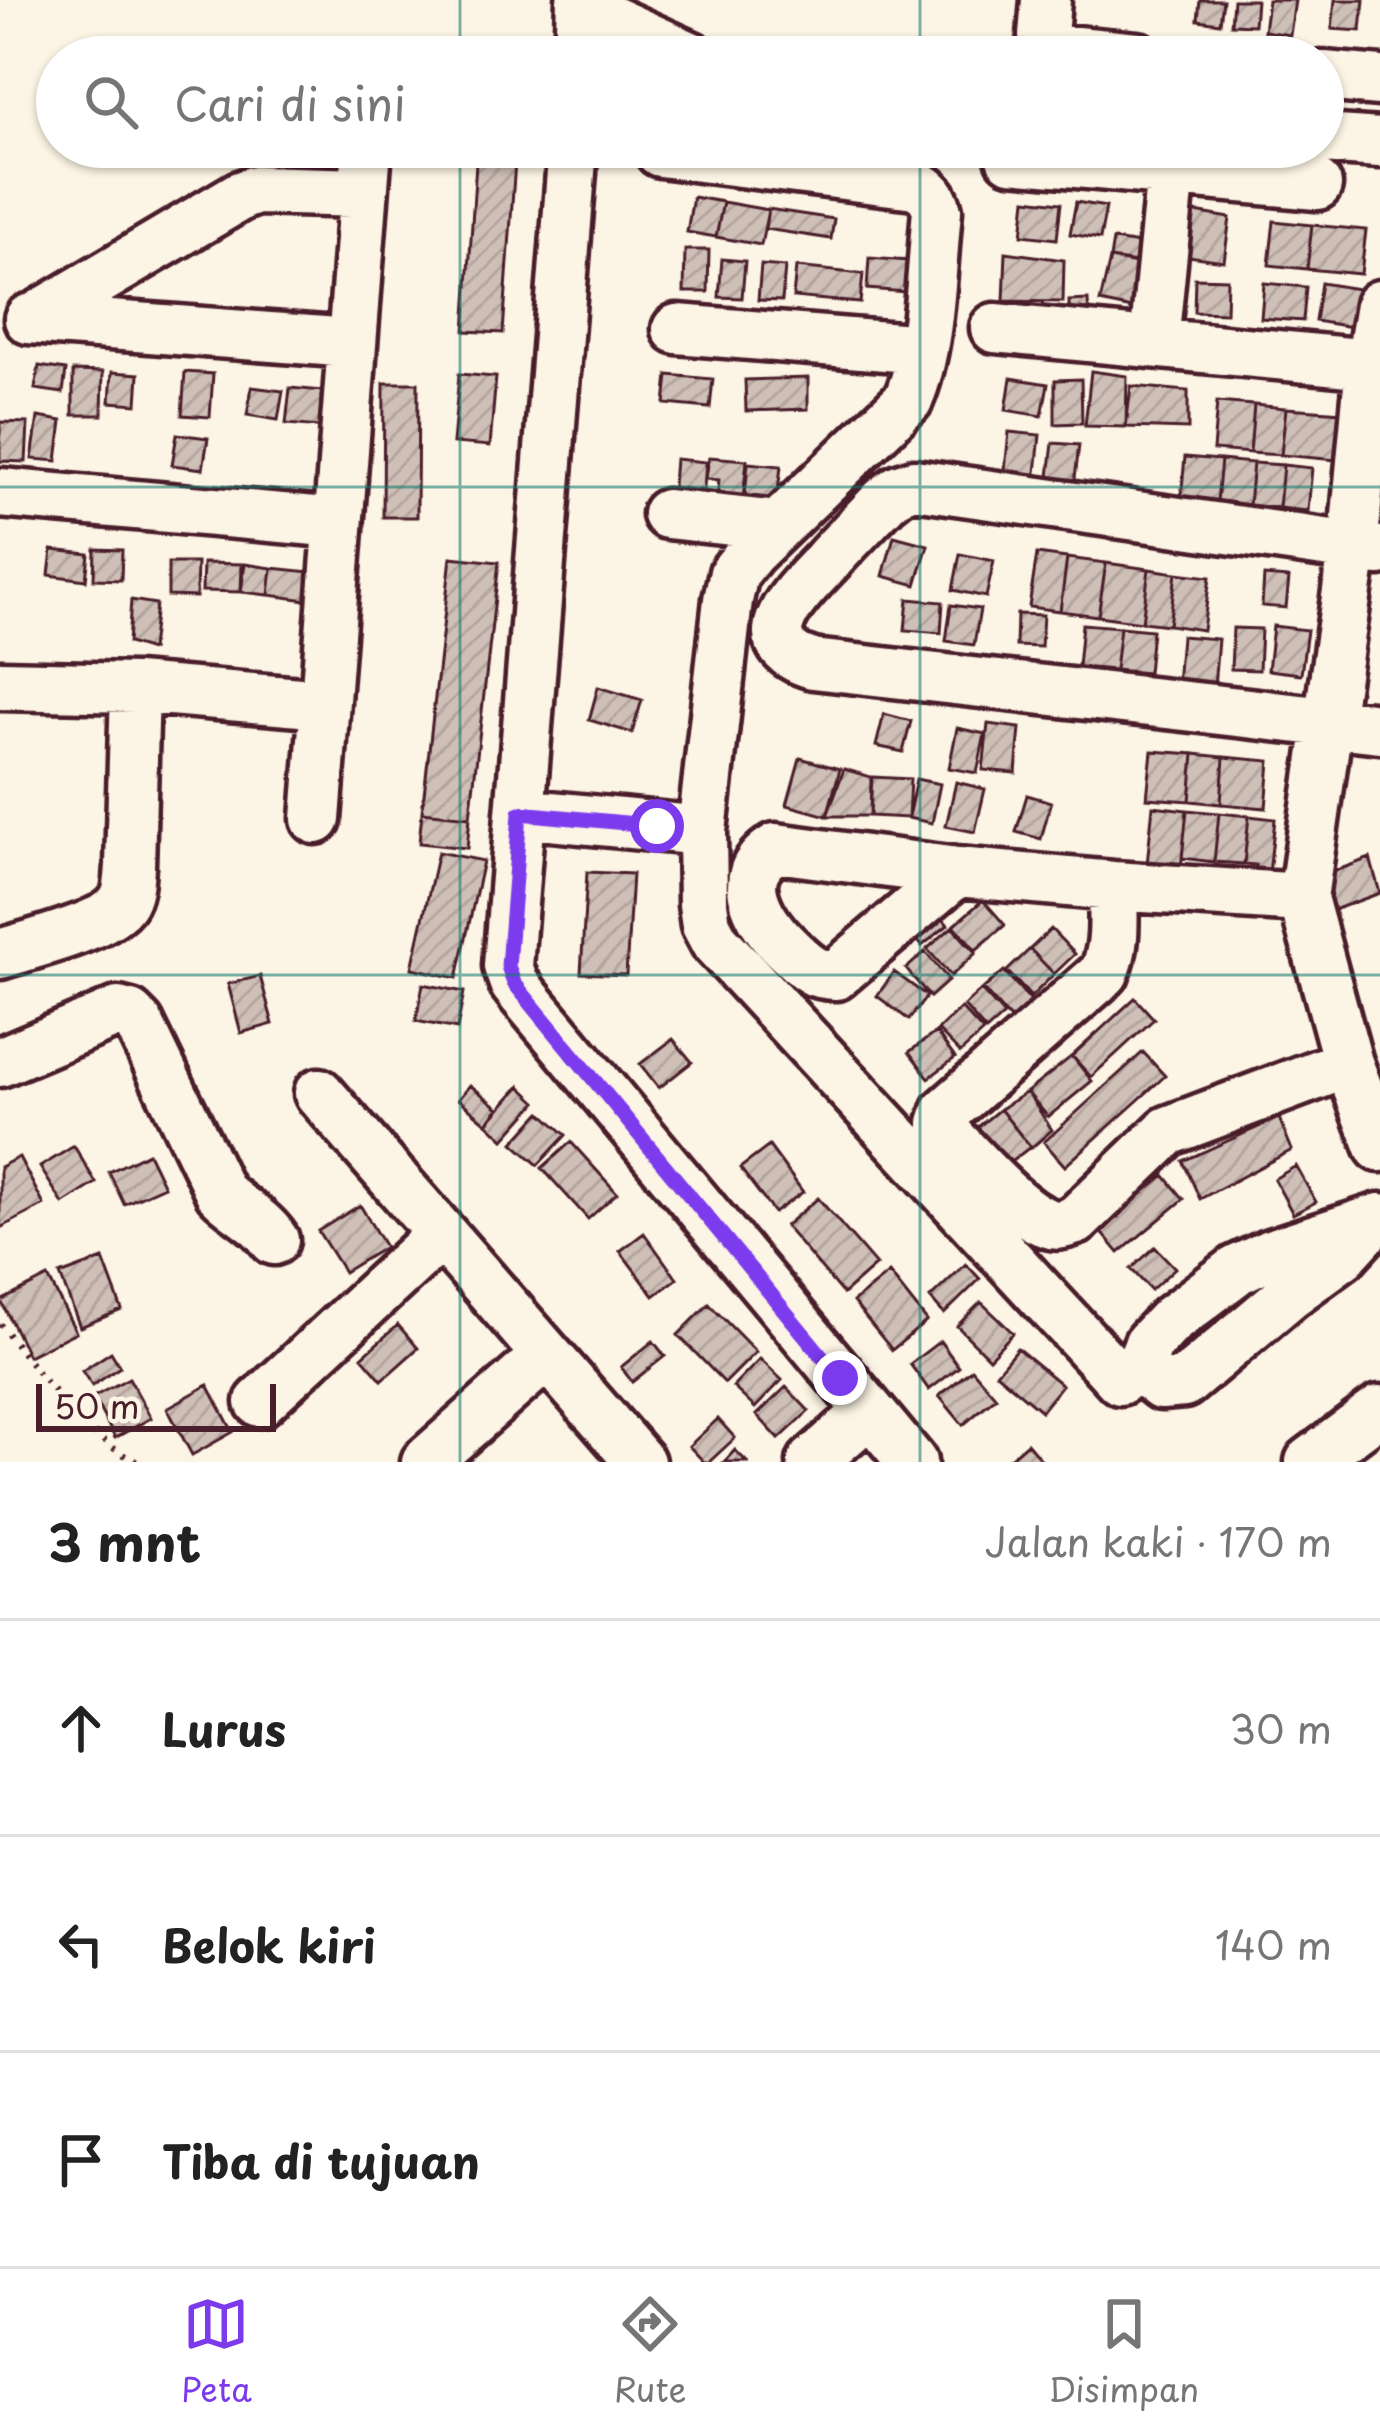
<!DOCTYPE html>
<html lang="id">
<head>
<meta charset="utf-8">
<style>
	body { margin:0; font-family:"Playpen Sans",sans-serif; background:#f6f6f6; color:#222 }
	.scale { position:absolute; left:36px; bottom:30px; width:240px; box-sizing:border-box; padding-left:12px; border:6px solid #4a1f2b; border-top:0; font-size:33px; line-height:42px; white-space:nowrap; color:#4a1f2b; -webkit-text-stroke:9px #fcf5e5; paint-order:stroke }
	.stop { position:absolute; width:36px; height:36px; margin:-27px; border:9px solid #7c3aed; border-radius:50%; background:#fff }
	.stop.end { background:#7c3aed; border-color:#fff; box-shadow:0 3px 12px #0008 }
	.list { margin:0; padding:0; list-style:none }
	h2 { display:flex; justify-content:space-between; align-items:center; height:156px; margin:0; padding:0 48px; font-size:51px }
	h2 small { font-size:39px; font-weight:400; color:#767676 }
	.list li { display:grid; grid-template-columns:78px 1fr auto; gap:36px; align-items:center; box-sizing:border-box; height:216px; padding:0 48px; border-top:3px solid #e0e0e0 }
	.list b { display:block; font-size:45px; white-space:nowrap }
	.list em { font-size:39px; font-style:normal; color:#767676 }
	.icon { flex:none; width:66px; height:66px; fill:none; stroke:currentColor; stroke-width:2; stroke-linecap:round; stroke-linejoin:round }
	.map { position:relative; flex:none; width:1380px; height:1462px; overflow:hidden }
	.search { position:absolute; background:#fff; box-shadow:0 3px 9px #0004; left:36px; right:36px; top:36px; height:132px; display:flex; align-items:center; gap:30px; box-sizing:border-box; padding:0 42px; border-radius:66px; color:#767676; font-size:45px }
	.sheet { height:804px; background:#fff }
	nav { display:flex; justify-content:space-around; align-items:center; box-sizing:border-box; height:168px; border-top:3px solid #e0e0e0; background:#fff; font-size:33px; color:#767676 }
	nav a { display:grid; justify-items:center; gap:6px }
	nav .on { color:#7c3aed }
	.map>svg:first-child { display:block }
	.building { fill:url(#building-hatch); stroke:#4a1f2b; stroke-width:3 }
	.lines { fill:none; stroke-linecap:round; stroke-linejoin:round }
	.minor-casing { stroke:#4a1f2b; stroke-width:57 }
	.path { stroke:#4a1f2b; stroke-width:6; stroke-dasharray:3 9; stroke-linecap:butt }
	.minor { stroke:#fcf5e5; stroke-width:48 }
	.route { stroke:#7c3aed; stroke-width:15 }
	.grid { fill:none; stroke:#0f766e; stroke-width:3; stroke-opacity:0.55 }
</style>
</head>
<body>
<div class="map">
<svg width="1380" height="1462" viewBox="0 0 1380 1462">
	<defs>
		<pattern id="building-hatch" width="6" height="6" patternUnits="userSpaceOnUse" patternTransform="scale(3)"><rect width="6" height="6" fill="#cfc0b7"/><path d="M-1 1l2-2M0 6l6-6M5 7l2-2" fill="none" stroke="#b3a59e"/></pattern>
	</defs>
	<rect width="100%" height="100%" fill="#fcf5e5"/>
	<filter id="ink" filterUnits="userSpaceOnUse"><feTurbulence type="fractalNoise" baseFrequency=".00833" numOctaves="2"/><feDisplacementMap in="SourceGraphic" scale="24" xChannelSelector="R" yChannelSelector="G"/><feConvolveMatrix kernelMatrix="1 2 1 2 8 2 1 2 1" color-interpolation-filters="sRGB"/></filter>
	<g filter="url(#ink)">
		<path class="building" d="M1200 0H1223L1220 23 1198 20Z
			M1233 0H1256L1254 25 1231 24Z
			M1268 0H1295L1290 35 1264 31Z
			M1335 0H1364L1361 31 1332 29Z
			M477 147H516L503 333 465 331Z
			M693 197 723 202 716 237 687 232Z
			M1026 199 1061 203 1057 239 1022 235Z
			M723 202 768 210 761 245 716 237Z
			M1076 202 1106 207 1100 239 1070 234Z
			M768 209 834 219 831 239 765 229Z
			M1195 212 1230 218 1224 261 1188 256Z
			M1274 221 1312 225 1307 269 1269 265Z
			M1312 225 1366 230 1361 274 1307 269Z
			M1113 240 1154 246 1151 265 1110 259Z
			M685 250H709L708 292H684Z
			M1006 252 1064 260 1063 302 1004 301Z
			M869 258 922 262 919 293 867 289Z
			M722 259 745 261 742 298 719 297Z
			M1110 259 1142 265 1132 309 1100 302Z
			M761 265 785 267 782 301 758 300Z
			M796 267 863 274 860 303 793 297Z
			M1195 278 1227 279 1226 313 1194 312Z
			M1264 283 1306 287 1303 321 1261 318Z
			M1321 283 1358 289 1352 327 1315 321Z
			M1088 300 1089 321 1069 322V301Z
			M39 366 66 370 63 393 35 389Z
			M73 371 103 372 102 415H73Z
			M1091 371 1127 376 1126 427 1085 426Z
			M112 372 139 374 137 404 110 402Z
			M185 372 213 374 210 417 182 415Z
			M459 374 496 377 490 446 453 443Z
			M668 375 713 379 710 408 665 404Z
			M808 378V409L746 411 745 380Z
			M1011 378 1048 384 1042 416 1006 410Z
			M1081 379 1082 423 1055 424V380Z
			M384 383H418L417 517H383Z
			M1131 386 1188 391V429L1126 427Z
			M252 387 283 391 278 420 247 415Z
			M290 388 324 391 320 427 286 424Z
			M1217 402 1254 405 1250 453 1213 450Z
			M1254 405 1286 408 1281 455 1250 453Z
			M1286 408 1342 412 1338 460 1281 455Z
			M38 417 62 421 57 461 32 459Z
			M0 422 28 423 26 462 0 461Z
			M1009 432 1040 435 1035 482 1004 479Z
			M177 434 208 438 203 469 172 465Z
			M1053 443 1079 445 1074 487 1048 485Z
			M709 457 747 460 742 509 716 507 719 480 706 479Z
			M1185 457 1221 460 1217 502 1181 499Z
			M675 459 706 462 703 500 672 498Z
			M1221 460 1253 463 1249 505 1217 502Z
			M748 463 781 466 777 500 745 497Z
			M1253 463 1283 465 1279 508 1249 505Z
			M1283 465 1312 468 1308 511 1279 508Z
			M894 536 928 545 916 585 883 576Z
			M95 549 122 550 121 580 94 579Z
			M52 550 89 554 86 580 49 575Z
			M960 554 994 561 986 597 953 590Z
			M1037 554 1067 558 1060 611 1029 607Z
			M451 557 499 562 470 817 422 812Z
			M1067 558 1106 563 1098 616 1060 611Z
			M168 563H197L196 597 168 596Z
			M203 563 242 564 241 592 202 591Z
			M1106 563 1149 569 1142 622 1098 616Z
			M245 564 272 568 269 595 241 592Z
			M272 568 311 572 307 600 269 595Z
			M1149 569 1176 573 1169 625 1142 622Z
			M1176 573 1210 577 1203 630 1169 625Z
			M1264 576 1289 578 1286 608 1262 606Z
			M908 599 943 602 941 633 905 630Z
			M131 600 156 604 151 650 128 643Z
			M951 605 980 609 974 645 946 641Z
			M1017 614 1043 615 1041 647 1016 646Z
			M1082 624 1120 627 1115 670 1078 667Z
			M1273 626 1307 630 1301 674 1268 670Z
			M1120 627 1152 630 1148 673 1115 670Z
			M1233 628 1261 629 1259 670 1231 669Z
			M1181 636 1218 639 1213 699 1176 696Z
			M598 687 642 700 632 733 589 720Z
			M884 714 911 721 903 752 876 746Z
			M988 724 1020 728 1016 773 983 770Z
			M957 728 985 734 977 773 949 768Z
			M1152 751 1194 754 1190 801 1147 798Z
			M1194 754 1224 757 1221 804 1190 801Z
			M1224 757 1270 761 1266 808 1221 804Z
			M800 758 840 769 827 816 787 805Z
			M844 769 871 777 870 816H827Z
			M872 777 910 779 908 818 870 816Z
			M916 779 940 784 932 823 908 818Z
			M956 782 985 789 975 832 946 826Z
			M1027 795 1051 802 1041 839 1016 832Z
			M1153 806 1187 810 1180 878 1146 874Z
			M1187 810 1219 813 1214 862 1182 858Z
			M422 812 470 817 467 848 419 843Z
			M1219 813 1249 816 1244 864 1214 862Z
			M1249 816 1275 819 1268 883 1254 882 1256 865 1244 864Z
			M438 852 483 861 457 978 412 968Z
			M1370 858 1380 893 1328 912 1316 878Z
			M587 872 632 874 626 975 581 973Z
			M983 900 1005 925 976 950 954 925Z
			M930 903 948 925 922 946 904 924Z
			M952 927 976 953 951 976 927 949Z
			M1051 929 1075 954 1054 974 1030 949Z
			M1030 949 1054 974 1031 997 1007 971Z
			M925 952 949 980 930 997 906 969Z
			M1004 971 1031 1001 1011 1020 983 989Z
			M894 972 927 996 909 1020 877 996Z
			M260 976 273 1024 241 1033 228 984Z
			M423 984 464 992 457 1029 416 1021Z
			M981 990 1004 1015 986 1031 964 1006Z
			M1135 998 1154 1019 1091 1077 1072 1056Z
			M961 1008 983 1032 960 1053 938 1030Z
			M936 1032 955 1058 929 1078 909 1052Z
			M673 1039 692 1062 659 1088 640 1064Z
			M1143 1052 1165 1076 1065 1166 1044 1142Z
			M1072 1056 1092 1081 1048 1117 1027 1092Z
			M470 1085 499 1108 487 1123 458 1099Z
			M520 1086 537 1102 504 1139 487 1123Z
			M1027 1092 1052 1130 1031 1148 1000 1109Z
			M1000 1109 1030 1147 1003 1168 973 1131Z
			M541 1112 566 1135 538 1165 513 1143Z
			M1279 1118 1292 1150 1200 1199 1183 1161Z
			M571 1142 617 1193 588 1219 542 1168Z
			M74 1146 96 1183 63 1204 40 1167Z
			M769 1146 803 1192 774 1213 740 1168Z
			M148 1153 164 1186 124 1204 109 1172Z
			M19 1157 44 1205 0 1228V1167Z
			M1296 1166 1316 1202 1293 1214 1274 1179Z
			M1164 1175 1184 1199 1119 1253 1099 1229Z
			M818 1198 876 1265 843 1294 785 1226Z
			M360 1205 385 1247 344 1272 318 1231Z
			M644 1233 677 1279 654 1296 620 1251Z
			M1155 1247 1175 1268 1151 1290 1131 1269Z
			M103 1259 122 1310 80 1327 60 1275Z
			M966 1264 980 1279 944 1314 930 1298Z
			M889 1273 927 1321 892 1350 853 1302Z
			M48 1277 76 1332 28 1356 1 1301Z
			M981 1302 1013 1333 989 1358 957 1326Z
			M709 1304 756 1352 725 1383 678 1335Z
			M398 1325 418 1348 382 1380 362 1357Z
			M653 1341 665 1356 632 1382 621 1367Z
			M940 1341 959 1367 929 1390 910 1364Z
			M1017 1348 1062 1385 1041 1411 996 1373Z
			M111 1352 120 1367 92 1386 82 1371Z
			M760 1359 782 1380 755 1408 733 1387Z
			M972 1369 996 1397 963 1425 939 1396Z
			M129 1378 151 1418 115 1438 93 1397Z
			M208 1385 233 1432 192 1455 167 1408Z
			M786 1387 809 1411 779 1439 757 1415Z
			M718 1419 735 1438 709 1462H704L689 1446Z
			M1027 1443 1043 1462H1005Z
			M735 1450 747 1462H724Z"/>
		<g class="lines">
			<defs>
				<path id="minor" d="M1046 0 1043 36 1046 44 1055 49 1138 57
					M581 7 692 57
					M579 57 581 0
					M1323 76 1380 81
					M1323 139 1380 143
					M573 147 508 966 514 983 524 996 912 1462
					M660 152 915 184C928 190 934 197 937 211 931 270 931 347 908 400L751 552 734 573 728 600 702 831 703 904 706 925 715 942 1120 1380
					M1011 157 1317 185
					M1380 305 1370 364 1353 549 1303 898 1348 1063 1380 1147
					M29 319 351 343
					M33 319 240 196 256 190 363 193
					M995 328 1380 365
					M677 329 923 349
					M1154 343 1171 172
					M0 493 338 523
					M667 514 778 526
					M1380 551 914 484 899 489 885 500C866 520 846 540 827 561 798 592 741 643 813 664L1380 728
					M0 685 135 688 324 704
					M520 813 702 831
					M316 819 367 147
					M957 872 836 975C832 975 820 973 816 972 808 968 799 960 793 954 762 926 728 877 776 848L957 872 1113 886 1303 898
					M1113 886C1113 916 1117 945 1104 973L947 1111 943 1123 945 1132C969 1156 1018 1214 1048 1223 1058 1227 1066 1223 1076 1220L1168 1131 1348 1063
					M0 954C28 945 107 926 122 903 129 893 129 878 130 866L135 688
					M0 1062 118 1012 130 1015 139 1024 220 1192C238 1211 259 1218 274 1240
					M319 1093 640 1462
					M1374 1221 1343 1255 1291 1293 1184 1383 1161 1385 1146 1373 1142 1360 1149 1343 1171 1320 1237 1270 1270 1254 1380 1218
					M260 1402 441 1234
					M426 1462 547 1355
					M812 1462 869 1412
					M1310 1462 1380 1410"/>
			</defs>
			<use href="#minor" class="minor-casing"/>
			<path class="path" d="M0 1324C32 1365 91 1445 139 1462"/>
			<use href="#minor" class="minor"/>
		</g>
	</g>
	<g class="lines" filter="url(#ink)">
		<path class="route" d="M657 826 520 813 508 966 514 983 840 1378"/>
	</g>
	<path class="grid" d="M460 0V57M920 0V57M460 147V1462M920 147V1462M0 487H1380M0 975H1380"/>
</svg>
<div class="scale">50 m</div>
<div class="stop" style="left:657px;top:826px"></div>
<div class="stop end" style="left:840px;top:1378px"></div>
<div class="search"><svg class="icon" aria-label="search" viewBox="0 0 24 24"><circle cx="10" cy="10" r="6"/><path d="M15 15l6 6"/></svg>Cari di sini</div>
</div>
<section class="sheet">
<h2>3 mnt<small>Jalan kaki · 170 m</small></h2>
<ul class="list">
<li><svg class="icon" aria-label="ahead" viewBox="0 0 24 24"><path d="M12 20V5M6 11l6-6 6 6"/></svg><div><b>Lurus</b></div><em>30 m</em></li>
<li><svg class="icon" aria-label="left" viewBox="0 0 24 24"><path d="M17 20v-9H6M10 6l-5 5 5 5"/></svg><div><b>Belok kiri</b></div><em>140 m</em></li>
<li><svg class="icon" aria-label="arrive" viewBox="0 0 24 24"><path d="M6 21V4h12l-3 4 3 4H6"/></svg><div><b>Tiba di tujuan</b></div></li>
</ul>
</section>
<nav>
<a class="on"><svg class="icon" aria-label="map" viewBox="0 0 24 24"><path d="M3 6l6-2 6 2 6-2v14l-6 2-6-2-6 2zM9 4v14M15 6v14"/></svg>Peta</a>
<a><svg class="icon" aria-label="directions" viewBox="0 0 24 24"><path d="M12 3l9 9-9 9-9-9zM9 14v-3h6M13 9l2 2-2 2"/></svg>Rute</a>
<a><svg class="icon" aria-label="saved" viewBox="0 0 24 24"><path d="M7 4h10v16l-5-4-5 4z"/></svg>Disimpan</a>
</nav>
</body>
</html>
